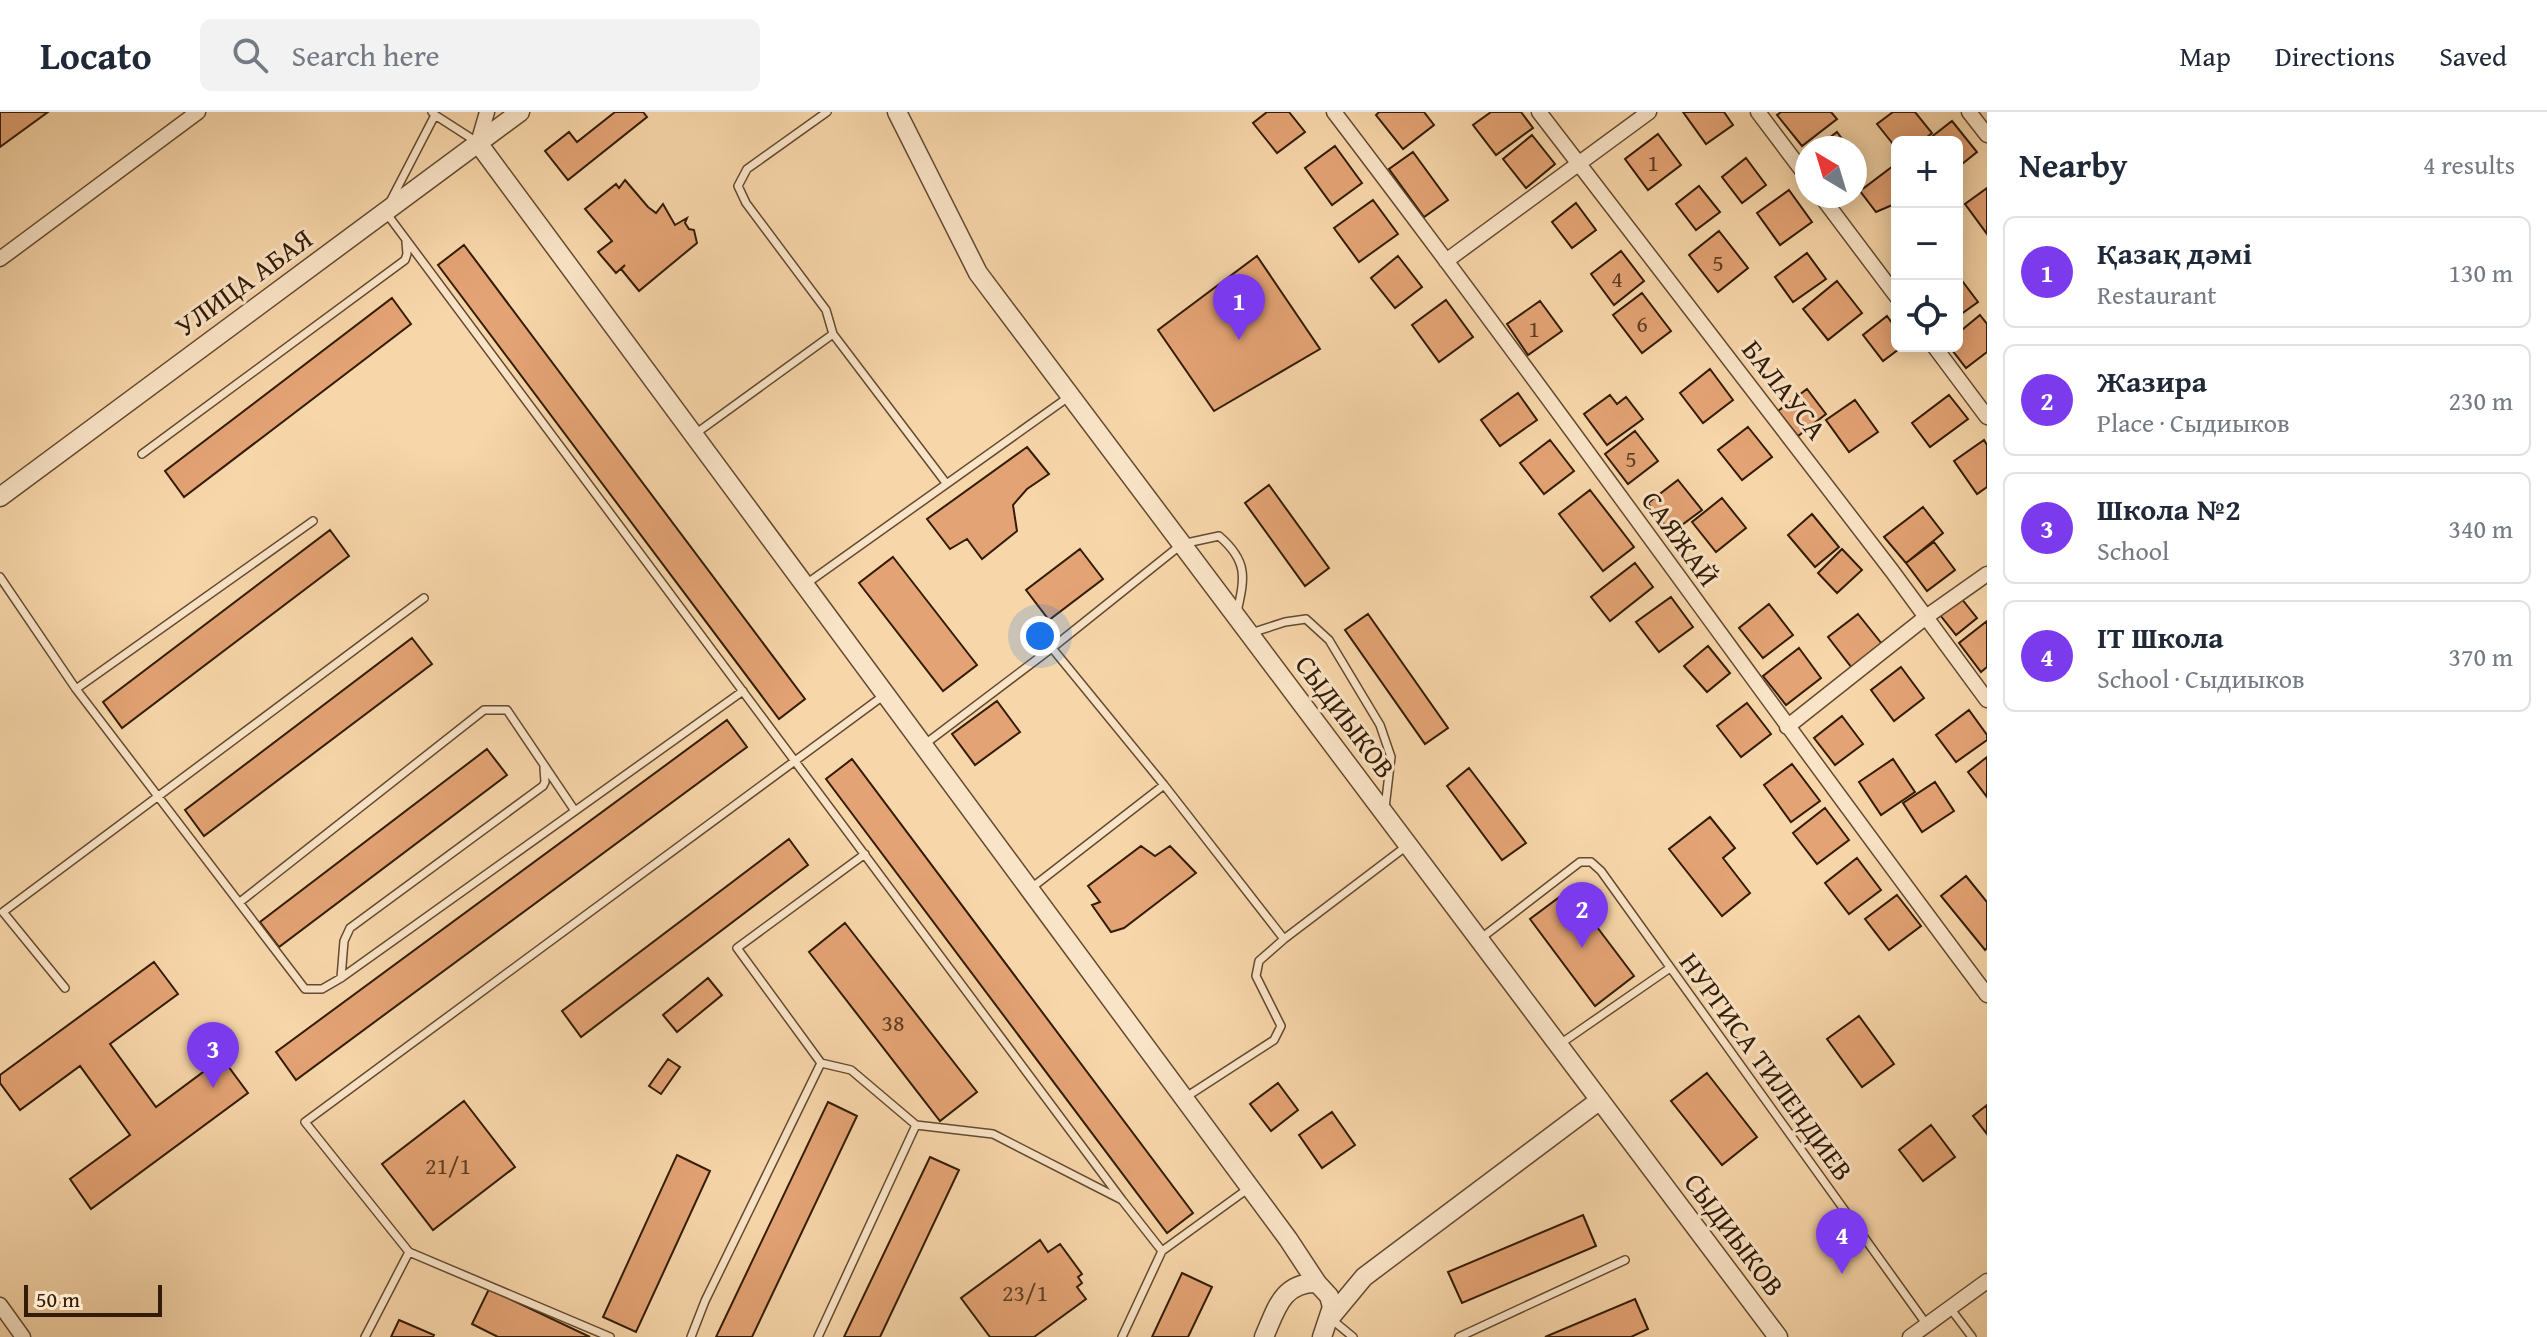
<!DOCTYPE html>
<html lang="en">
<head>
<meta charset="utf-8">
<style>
	body { margin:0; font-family:"Gentium Book Plus",serif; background:#f2f2f3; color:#1f2937 }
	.controls { position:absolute; right:24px; top:24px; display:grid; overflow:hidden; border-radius:12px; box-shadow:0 4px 20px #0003 }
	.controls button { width:72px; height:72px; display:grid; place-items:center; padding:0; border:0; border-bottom:2px solid #e0e1e3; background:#fff; color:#1f2937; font:40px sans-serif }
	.compass { position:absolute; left:1795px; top:24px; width:72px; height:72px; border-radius:50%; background:#fff; box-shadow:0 4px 20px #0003; rotate:322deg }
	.scale { position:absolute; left:24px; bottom:20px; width:138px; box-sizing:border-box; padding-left:8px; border:4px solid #321c07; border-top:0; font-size:22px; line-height:28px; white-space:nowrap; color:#321c07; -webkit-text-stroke:6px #fae4c7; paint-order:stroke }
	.you { position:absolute; left:1040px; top:524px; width:28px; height:28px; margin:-20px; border:6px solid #fff; border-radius:50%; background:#1a73e8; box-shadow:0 0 0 12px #1a73e833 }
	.badge { display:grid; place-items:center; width:52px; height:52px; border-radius:50%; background:#7c3aed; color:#fff; font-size:26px; font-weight:700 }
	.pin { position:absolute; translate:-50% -66px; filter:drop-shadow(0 2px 4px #0008) }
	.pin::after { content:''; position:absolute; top:42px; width:28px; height:24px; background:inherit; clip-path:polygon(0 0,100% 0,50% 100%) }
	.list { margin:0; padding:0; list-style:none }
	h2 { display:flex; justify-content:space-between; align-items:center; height:104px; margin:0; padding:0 32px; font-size:34px }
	h2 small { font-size:26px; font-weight:400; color:#747a83 }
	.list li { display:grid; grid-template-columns:52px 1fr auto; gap:24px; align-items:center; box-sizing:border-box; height:112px; margin:0 16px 16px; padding:0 16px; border:2px solid #e0e1e3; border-radius:12px }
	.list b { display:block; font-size:30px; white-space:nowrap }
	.list p { margin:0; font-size:26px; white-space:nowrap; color:#747a83 }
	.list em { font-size:26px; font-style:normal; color:#747a83 }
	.icon { flex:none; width:44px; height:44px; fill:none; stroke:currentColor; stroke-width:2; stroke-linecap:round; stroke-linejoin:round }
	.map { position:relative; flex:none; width:1987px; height:1225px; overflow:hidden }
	header { display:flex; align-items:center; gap:48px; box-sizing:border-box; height:112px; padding:0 40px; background:#fff; border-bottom:2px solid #e0e1e3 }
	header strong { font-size:38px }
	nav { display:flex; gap:44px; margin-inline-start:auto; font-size:28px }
	.search { width:560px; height:72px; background:#f2f2f3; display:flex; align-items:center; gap:20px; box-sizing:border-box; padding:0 28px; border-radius:12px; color:#747a83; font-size:30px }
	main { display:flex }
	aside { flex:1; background:#fff }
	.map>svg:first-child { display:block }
	.building { fill:#e4a374; stroke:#321c07; stroke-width:2 }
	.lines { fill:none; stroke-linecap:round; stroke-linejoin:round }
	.service-casing { stroke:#634a30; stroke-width:10 }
	.minor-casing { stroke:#634a30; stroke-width:17 }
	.tertiary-casing { stroke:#634a30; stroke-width:21 }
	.service { stroke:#fae4c7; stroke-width:7 }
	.minor { stroke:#fae4c7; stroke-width:14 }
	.tertiary { stroke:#fae4c7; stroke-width:18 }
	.labels { text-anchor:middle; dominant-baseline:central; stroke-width:6; stroke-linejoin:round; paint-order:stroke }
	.number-label { font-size:24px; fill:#5e3e22 }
	.street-label { font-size:28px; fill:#321c07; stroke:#fae4c7 }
</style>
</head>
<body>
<header>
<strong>Locato</strong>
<div class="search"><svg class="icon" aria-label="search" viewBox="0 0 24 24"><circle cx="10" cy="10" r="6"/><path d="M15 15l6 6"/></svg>Search here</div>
<nav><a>Map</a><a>Directions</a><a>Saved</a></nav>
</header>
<main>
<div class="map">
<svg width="1987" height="1225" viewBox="0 0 1987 1225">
	<rect width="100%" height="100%" fill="#f7d6a9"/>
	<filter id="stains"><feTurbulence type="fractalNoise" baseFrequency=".0025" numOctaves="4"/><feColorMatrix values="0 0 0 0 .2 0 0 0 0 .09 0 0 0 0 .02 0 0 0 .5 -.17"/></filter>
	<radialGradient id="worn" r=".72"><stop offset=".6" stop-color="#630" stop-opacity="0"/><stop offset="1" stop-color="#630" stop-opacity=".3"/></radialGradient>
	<path class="building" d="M0 0H48L0 35Z
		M615 0H643L647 5 568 68 545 39 569 20 577 30Z
		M1267 0H1289L1305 20 1277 41 1253 11Z
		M1379 0H1424L1434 13 1403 37 1376 3Z
		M1491 0H1521L1533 16 1496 43 1473 13Z
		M1683 0H1724L1733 13 1706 32Z
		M1781 0H1831L1837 7 1802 34 1777 3Z
		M1893 0H1915L1932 21 1921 30H1897V37L1877 12Z
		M1952 9 1977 40 1957 56V30H1925Z
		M1837 20 1849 36H1816Z
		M1658 22 1681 53 1648 78 1625 47Z
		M1532 23 1555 52 1526 76 1503 47Z
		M1335 34 1362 71 1332 93 1305 56Z
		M1413 40 1448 88 1424 105 1389 57Z
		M1746 46 1766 73 1742 91 1722 65Z
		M1897 51V91L1876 100 1860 79Z
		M625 68 648 95 656 101 663 92 675 113 687 106 685 111 689 117 694 118 697 131 639 179 621 157 625 153 616 161 598 140 612 129 585 97 616 72 619 76Z
		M1699 74 1720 100 1696 118 1676 92Z
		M1987 76V122L1965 92Z
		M1789 78 1812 110 1780 133 1757 101Z
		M1373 88 1398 122 1359 150 1334 116Z
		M1576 91 1596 118 1572 136 1552 110Z
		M1719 119 1748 156 1718 180 1689 143Z
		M464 133 805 587 779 607 438 153Z
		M1621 139 1644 169 1614 193 1591 162Z
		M1807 141 1826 167 1793 190 1775 165Z
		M1257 144 1320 237 1214 299 1158 218Z
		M1398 144 1422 175 1395 196 1371 166Z
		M1957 162 1978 190 1957 205Z
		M1837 169 1862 201 1828 228 1803 197Z
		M1642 181 1671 219 1642 241 1613 203Z
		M392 186 411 212 184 385 165 359Z
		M1446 188 1473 225 1439 250 1412 213Z
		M1540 189 1562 219 1528 243 1507 212Z
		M1980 203 1987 212V240L1966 256 1949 234H1957V222Z
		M1887 204 1897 218V234H1903L1883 249 1863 223Z
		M1710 257 1733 288 1703 311 1680 281Z
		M1807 277 1826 302 1798 324 1778 299Z
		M1518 281 1537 308 1500 334 1481 308Z
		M1610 283 1617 292 1626 285 1643 307 1607 333 1584 302Z
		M1949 283 1968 307 1930 335 1912 311Z
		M1855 288 1878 320 1849 340 1826 308Z
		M1748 315 1772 345 1742 368 1718 338Z
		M1635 319 1658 349 1628 372 1605 342Z
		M1550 328 1574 359 1544 382 1520 351Z
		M1984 328 1987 333V375L1977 382 1954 349Z
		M1027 335 1049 362 1027 377 1013 393 1017 419 982 447 967 427 950 437 927 407Z
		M1678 368 1702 398 1671 421 1648 391Z
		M1269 373 1329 456 1305 474 1245 391Z
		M1590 378 1634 435 1603 459 1559 402Z
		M1722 386 1746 416 1716 440 1692 410Z
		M1923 395 1943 421 1906 451 1884 425Z
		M1812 402 1839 435 1815 455 1788 423Z
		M330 418 349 444 122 616 103 590Z
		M1934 430 1955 458 1927 479 1906 451Z
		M1080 437 1103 467 1049 508 1026 478Z
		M1842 437 1862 458 1837 481 1818 461Z
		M893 445 977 553 943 579 859 471Z
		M1635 451 1653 475 1610 509 1591 485Z
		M1671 485 1693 515 1659 540 1636 510Z
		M1961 486 1977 506 1956 523 1940 503Z
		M1769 492 1793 523 1763 546 1739 516Z
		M1368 502 1448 616 1425 632 1345 518Z
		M1858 502 1882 532 1852 556 1828 525Z
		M1987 509V555L1981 560 1959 531Z
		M412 526 432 552 204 724 185 698Z
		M1708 534 1730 561 1707 580 1684 554Z
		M1799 536 1821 566 1786 593 1763 564Z
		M1901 555 1924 586 1894 609 1871 578Z
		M997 589 1020 620 975 653 952 622Z
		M1747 591 1771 622 1741 645 1717 614Z
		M1969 598 1987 623V628L1956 650 1936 623Z
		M1842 604 1863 632 1835 653 1814 626Z
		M727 608 747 635 296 968 276 940Z
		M487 637 507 663 279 835 260 810Z
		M1987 645V685L1968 660Z
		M852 647 1193 1101 1167 1121 826 667Z
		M1893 647 1915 680 1881 703 1859 670Z
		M1792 652 1820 689 1791 710 1764 673Z
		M1469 656 1526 731 1502 748 1447 674Z
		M1935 670 1954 699 1922 720 1903 691Z
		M1825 696 1849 728 1817 752 1793 721Z
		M1710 705 1735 736 1723 746 1750 781 1722 804 1669 737Z
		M789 727 808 753 581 925 562 899Z
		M1141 734 1155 744 1170 734 1196 761 1124 816 1111 820 1092 793 1100 790 1088 774Z
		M1857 746 1881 778 1849 802 1825 771Z
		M1966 764 1987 790V836L1985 838 1941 784Z
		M1569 778 1634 864 1595 894 1530 807Z
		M1897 783 1921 814 1889 838 1865 807Z
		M845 811 977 980 940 1009 809 840Z
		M154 850 178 882 110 932 156 995 222 946 248 981 91 1097 70 1067 130 1023 80 954 20 998 0 971V963Z
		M708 866 722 883 677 920 663 903Z
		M1859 904 1894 952 1862 975 1827 927Z
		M668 947 680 955 661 982 649 974Z
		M1707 961 1757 1025 1722 1053 1671 989Z
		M1278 971 1298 998 1271 1019 1250 992Z
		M464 989 515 1055 433 1118 382 1052Z
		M828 990 857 1004 752 1225H716Z
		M1987 993V1022L1973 1004Z
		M1332 1000 1355 1033 1322 1056 1299 1023Z
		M1931 1013 1955 1045 1923 1069 1899 1038Z
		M677 1043 710 1059 636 1220 603 1205Z
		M930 1045 959 1058 880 1225H844Z
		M1583 1103 1596 1134 1462 1191 1448 1160Z
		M1040 1128 1048 1140 1060 1132 1082 1162 1078 1165 1082 1171 1077 1175 1086 1187 1034 1225H990L961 1186Z
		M1182 1161 1212 1175 1188 1225H1152Z
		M489 1177 590 1225H498L472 1212Z
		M1635 1187 1648 1217 1631 1225H1545Z
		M399 1208 434 1223 433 1225H391Z"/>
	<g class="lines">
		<defs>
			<path id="service" d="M827 0 747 57 738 74 746 91 826 198 833 222 946 371
				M435 3 477 30
				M391 88 435 3 432 0
				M387 102 1122 1088
				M695 322 833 222
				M142 342 405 148 407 142 406 130
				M0 465 76 577 305 877H322L341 866 743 579
				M806 472 1070 284
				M1251 521 1285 510 1306 507 1329 528 1380 613 1391 645 1385 696
				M1052 536 1182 432 1219 424C1248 449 1245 465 1237 500
				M76 577 313 409
				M925 632 1052 536 1164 673 1284 827 1408 733
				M1030 777 1164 673
				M240 790 484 598H507L575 699
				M1480 827 1580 750H1591L1601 759 1927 1213
				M341 866 344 829 350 816 543 674 545 670 544 656
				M65 876 3 800 424 486
				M1560 932 1670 856
				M821 951 737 836 865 742
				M1186 985 1274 928 1281 914 1256 864 1259 849 1284 827
				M1950 1196 1972 1225
				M1330 1206 1353 1225
				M365 1225 409 1140
				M610 1225 409 1140 305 1010 883 584
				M691 1225 705 1189 821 951 851 958 916 1013 993 1022 1122 1088 1162 1139
				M818 1225 916 1013
				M1122 1225 1162 1139 1249 1076
				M1459 1225 1625 1148"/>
			<path id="minor" d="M1334 0C1556 291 1767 590 1987 883
				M1539 0 1892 459 1987 588
				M1758 0 1807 65
				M1969 0 1987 23
				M478 31 487 0
				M1821 84 1897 185
				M0 147 198 0
				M1446 149 1649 0
				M1934 234 1987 305
				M1787 615 1926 505 1987 462
				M0 1193 23 1225
				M1910 1225 1987 1169"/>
			<path id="tertiary" d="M897 0 978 161 1778 1225
				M478 31 1288 1127 1317 1171 1329 1184 1332 1195 1322 1225
				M0 385 520 0
				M1330 1206 1364 1165 1600 988
				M1264 1225C1276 1198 1282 1170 1317 1171"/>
		</defs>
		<use href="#service" class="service-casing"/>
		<use href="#minor" class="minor-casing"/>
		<use href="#tertiary" class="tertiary-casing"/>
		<use href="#service" class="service"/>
		<use href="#minor" class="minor"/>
		<use href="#tertiary" class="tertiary"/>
	</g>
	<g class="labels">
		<g class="number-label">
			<text x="1653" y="50">1</text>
			<text x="1718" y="150">5</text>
			<text x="1617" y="166">4</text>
			<text x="1642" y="211">6</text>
			<text x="1534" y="216">1</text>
			<text x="1631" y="346">5</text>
			<text x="893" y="910">38</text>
			<text x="448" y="1053">21/1</text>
			<text x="1025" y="1180">23/1</text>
		</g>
		<g class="street-label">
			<text transform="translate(243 170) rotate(-36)">УЛИЦА АБАЯ</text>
			<text transform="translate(1785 277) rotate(52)">БАЛАУСА</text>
			<text transform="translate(1681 426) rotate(54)">САЯЖАЙ</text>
			<text transform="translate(1346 604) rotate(53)">СЫДИЫКОВ</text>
			<text transform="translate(1767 954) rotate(54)">НУРГИСА ТИЛЕНДИЕВ</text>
			<text transform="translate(1735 1122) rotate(53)">СЫДИЫКОВ</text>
		</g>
	</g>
	<rect width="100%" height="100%" filter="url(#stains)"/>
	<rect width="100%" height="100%" fill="url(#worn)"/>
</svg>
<div class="controls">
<button>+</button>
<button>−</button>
<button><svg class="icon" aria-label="locate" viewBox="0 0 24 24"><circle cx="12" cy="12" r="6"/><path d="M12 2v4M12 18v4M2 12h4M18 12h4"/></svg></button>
</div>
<svg class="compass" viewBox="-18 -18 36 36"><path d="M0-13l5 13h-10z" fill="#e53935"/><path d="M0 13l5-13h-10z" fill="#747a83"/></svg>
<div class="scale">50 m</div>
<div class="you"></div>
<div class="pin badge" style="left:1239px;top:228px">1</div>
<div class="pin badge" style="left:1582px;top:836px">2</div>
<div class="pin badge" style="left:213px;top:976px">3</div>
<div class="pin badge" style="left:1842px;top:1162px">4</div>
</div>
<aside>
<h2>Nearby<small>4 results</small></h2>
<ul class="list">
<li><span class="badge">1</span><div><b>Қазақ дәмі</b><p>Restaurant</p></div><em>130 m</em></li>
<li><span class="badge">2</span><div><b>Жазира</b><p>Place · Сыдиыков</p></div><em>230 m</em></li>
<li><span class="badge">3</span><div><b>Школа №2</b><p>School</p></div><em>340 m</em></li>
<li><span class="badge">4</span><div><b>IT Школа</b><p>School · Сыдиыков</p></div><em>370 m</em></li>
</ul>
</aside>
</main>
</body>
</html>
